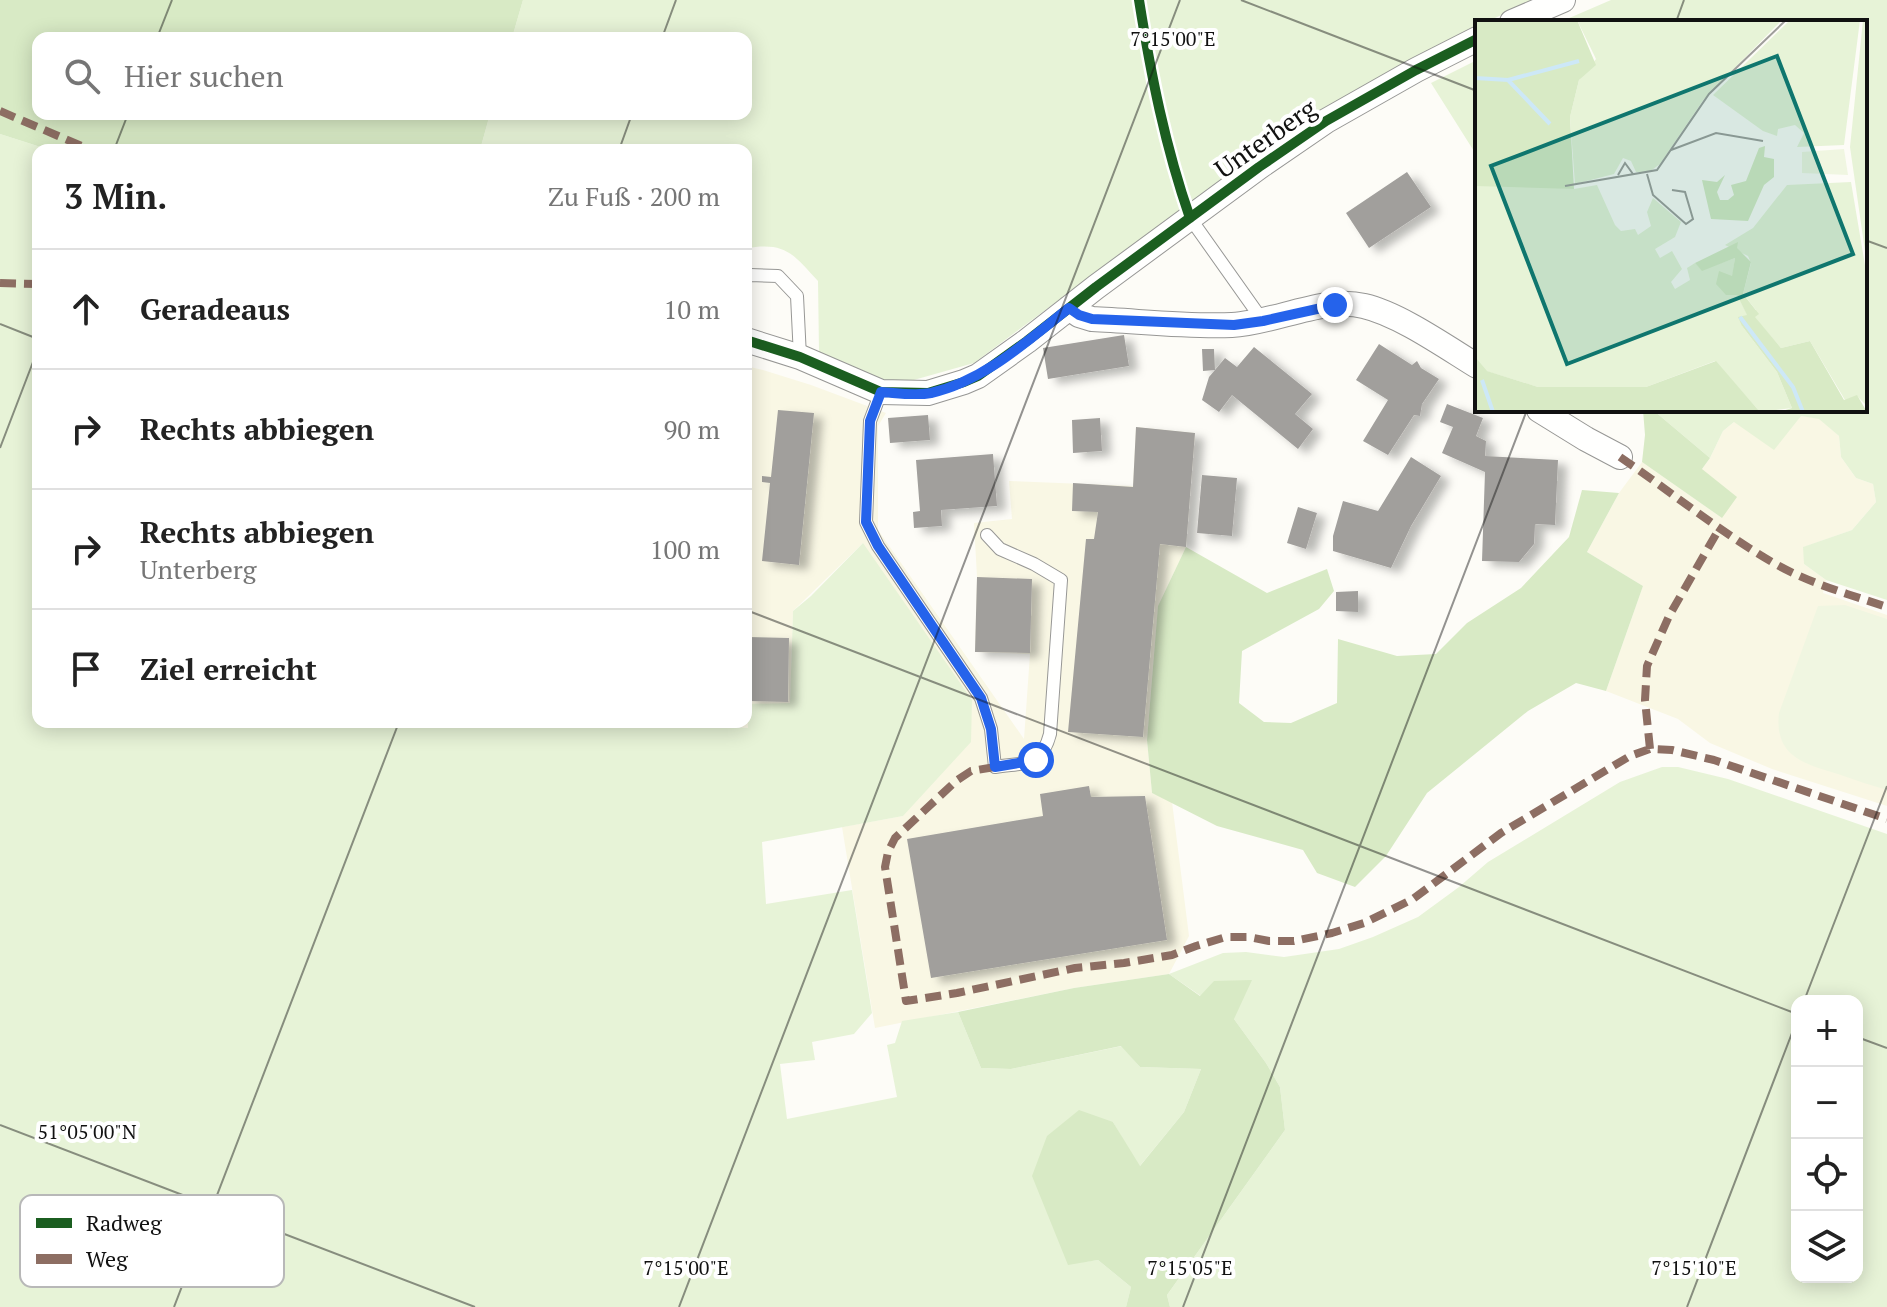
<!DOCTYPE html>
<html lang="de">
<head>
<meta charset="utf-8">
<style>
	body { margin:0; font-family:"PT Serif",serif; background:#f6f6f6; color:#222 }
	.controls { position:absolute; right:24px; bottom:24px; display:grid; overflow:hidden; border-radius:16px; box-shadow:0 4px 20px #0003 }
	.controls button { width:72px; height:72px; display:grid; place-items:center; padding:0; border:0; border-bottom:2px solid #e0e0e0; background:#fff; color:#222; font:40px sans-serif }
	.stop { position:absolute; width:24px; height:24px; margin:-18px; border:6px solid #2563eb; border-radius:50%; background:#fff }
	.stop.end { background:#2563eb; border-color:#fff; box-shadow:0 2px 8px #0008 }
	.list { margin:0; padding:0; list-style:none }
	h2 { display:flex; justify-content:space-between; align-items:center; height:104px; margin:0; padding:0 32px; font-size:34px }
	h2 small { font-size:26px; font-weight:400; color:#767676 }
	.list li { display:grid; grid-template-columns:52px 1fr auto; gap:24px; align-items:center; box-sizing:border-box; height:120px; padding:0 32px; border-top:2px solid #e0e0e0 }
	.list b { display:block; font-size:30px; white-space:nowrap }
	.list p { margin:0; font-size:26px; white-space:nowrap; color:#767676 }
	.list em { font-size:26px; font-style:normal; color:#767676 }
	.icon { flex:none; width:44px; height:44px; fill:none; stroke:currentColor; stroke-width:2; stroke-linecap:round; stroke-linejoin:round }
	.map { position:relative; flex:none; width:1887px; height:1307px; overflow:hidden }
	.search { position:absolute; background:#fff; box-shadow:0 4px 20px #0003; left:32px; top:32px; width:720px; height:88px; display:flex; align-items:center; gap:20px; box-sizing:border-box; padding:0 28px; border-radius:16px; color:#767676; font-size:30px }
	.panel { position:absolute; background:#fff; box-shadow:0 4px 20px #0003; left:32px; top:144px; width:720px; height:584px; border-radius:16px }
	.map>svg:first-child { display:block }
	.farmland { fill:#f9f7e4 }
	.green { fill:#e7f3d7; fill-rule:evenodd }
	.forest { fill:#d8eac5 }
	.pitch { fill:#f0f6e1 }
	.building { fill:#a19f9c; filter:url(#shadow) }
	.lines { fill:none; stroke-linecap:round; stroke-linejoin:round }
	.service-casing { stroke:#979795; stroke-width:14 }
	.minor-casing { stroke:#979795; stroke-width:26 }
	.service { stroke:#fffffe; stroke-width:12 }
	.minor { stroke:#fffffe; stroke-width:24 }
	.quiet { stroke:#8d6e63; stroke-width:8; stroke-dasharray:16 8; stroke-linecap:butt }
	.cycleway-casing { stroke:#fff; stroke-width:15 }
	.cycleway { stroke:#1b5e20; stroke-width:10 }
	.route { stroke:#2563eb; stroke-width:10 }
	.ticks { fill:none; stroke:#111; stroke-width:2; stroke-opacity:0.45 }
	.labels { text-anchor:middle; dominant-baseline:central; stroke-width:8; stroke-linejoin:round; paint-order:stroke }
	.street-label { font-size:26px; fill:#111; stroke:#fff }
	.inset-river { fill:none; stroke:#cde8f7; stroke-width:4 }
	.inset-road { fill:none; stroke:#9f9e9b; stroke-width:2 }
	.view { fill:#0f766e; fill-opacity:0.15; stroke:#0f766e; stroke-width:4 }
	.inset-edge { fill:none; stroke:#111; stroke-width:4 }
	.key { fill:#fff; stroke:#b8b8b8; stroke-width:2 }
	.key-label { font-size:22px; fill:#111 }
	.ticks-label { font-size:20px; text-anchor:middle; fill:#111; stroke:#fff; stroke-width:8; stroke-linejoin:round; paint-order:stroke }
</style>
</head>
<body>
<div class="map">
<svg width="1887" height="1307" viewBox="0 0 1887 1307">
	<defs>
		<filter id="shadow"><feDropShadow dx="9" dy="5" stdDeviation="4" flood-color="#0004"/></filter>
	</defs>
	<rect width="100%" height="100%" fill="#fdfcf7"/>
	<path class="farmland" d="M746 366 763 370 811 385 886 413 878 426V530L1024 739 1030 654 975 652 977 577 974 523 1012 519 1009 481 1133 486 1136 427 1195 433 1186 547 1158 606 1147 740 1152 793 1172 802 1189 936 1169 974 1074 988 875 1028 842 827 903 816 863 543 793 611 790 704 748 728 688 724V722H746Z
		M1801 416 1819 418 1839 436 1841 457 1856 478 1873 484 1876 502 1852 530 1804 547V564L1826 580 1823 593 1887 615V806L1772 769 1710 743 1678 719 1606 691 1643 586 1587 552 1619 493 1642 462 1722 518 1702 469 1710 458 1723 431 1734 422Z"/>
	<path class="green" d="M523 0H1535L1486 22H1477V27L1372 83 1253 156 974 363 896 385 819 352 818 281C792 253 786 242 746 248V150H480L490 114H746V38H512Z
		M1611 0H1887V600L1826 580 1804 564 1803 547 1852 530 1876 502 1873 484 1856 478 1841 457 1839 436 1819 419 1801 416 1774 450 1734 422 1723 431 1710 458 1653 410H1865V22H1560Z
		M1477 60V156L1431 83Z
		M0 134 50 150H38V722H688L689 724 748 728 747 704 790 703 793 611 811 596 863 543 972 700 971 742 903 816 762 842 766 904 852 890 872 1013 854 1034 812 1042 815 1060 780 1064 787 1119 897 1097 887 1045 895 1043 902 1021 958 1012 981 1068 1011 1069 1122 1046 1140 1067 1201 1069 1184 1112 1139 1167 1113 1122 1068 1264 1098 1260 1131 1287 1126 1307H0Z
		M1662 767H1678L1728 779 1887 834V1307H1170L1167 1295 1285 1130 1280 1087 1266 1063 1234 1019 1169 974 1223 953 1246 952 1284 957 1339 949 1373 937 1418 917 1459 887 1488 862 1620 782ZM1797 1001H1857V1277H1797Z"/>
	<path class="forest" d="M0 0H523L512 38H38V114H490L480 150H50L0 134Z
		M1643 410H1653L1710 458 1702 469 1737 497 1722 518 1642 462 1645 435Z
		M1582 490 1619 493 1587 552 1643 586 1606 691 1576 683 1528 711 1427 793 1386 856 1355 887 1317 873 1303 850 1217 826 1152 793 1147 740 1158 606 1186 547 1267 593 1327 569 1334 591 1319 609 1242 651 1239 703 1264 722 1291 723 1337 703 1338 639 1397 656 1436 654 1467 623 1521 588 1569 537Z
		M1169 974 1200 996 1214 981 1252 980 1234 1019 1266 1063 1280 1087 1285 1130 1167 1295 1170 1307H1126L1131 1287 1098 1260 1068 1265 1032 1176 1047 1136 1079 1110 1113 1122 1140 1166 1184 1112 1201 1069 1140 1067 1121 1046 1011 1069 981 1068 958 1012 1074 988Z"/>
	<path class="pitch" d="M1845 605 1887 619V790C1871 785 1854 780 1838 774 1804 764 1774 756 1779 713L1818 606Z"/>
	<path class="building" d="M1407 172 1431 207 1369 248 1346 213Z
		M1124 335 1129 366 1048 379 1043 348Z
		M1379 344 1412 365 1417 361 1421 368 1439 379 1422 404 1420 416 1414 415 1388 455 1363 441 1388 400 1356 380Z
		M1254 347 1312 394 1295 414 1313 429 1298 449 1232 395 1219 412 1202 400 1209 377 1215 370 1203 371 1202 349H1214L1215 370 1225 358 1237 367Z
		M1447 404 1483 418 1476 436 1486 441 1485 456 1558 460 1555 525 1535 524 1534 544 1519 562 1482 561 1485 472 1442 453 1453 427 1440 422Z
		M778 410 814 413 799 565 762 561 770 483 762 482V476L771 477Z
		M928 415 930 440 890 443 888 418Z
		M1100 418 1102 451 1073 453 1072 420Z
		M1136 427 1195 433 1186 547 1160 544 1143 737 1068 732 1086 539H1094L1098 512 1072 511 1073 483 1133 487Z
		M993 454 997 506 941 510 942 526 914 528 913 512 920 511 916 460Z
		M1411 457 1441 476 1411 526 1391 568 1333 551V536L1343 501 1378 511Z
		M1202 475 1237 478 1232 536 1197 533Z
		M1298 507 1317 513 1306 549 1287 543Z
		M977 577 1032 579 1030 653 975 652Z
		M1358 591V612L1336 611V592Z
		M748 637 789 638 788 702 747 701Z
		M1089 786 1091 797 1145 796 1167 940 931 978 907 839 1043 816 1040 794Z"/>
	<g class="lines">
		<defs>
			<path id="service" d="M1190 218 1263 321
				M746 278 750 275 778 276 797 296 800 357
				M881 392 870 421 866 522 878 546 981 698 991 729 995 767C1025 762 1041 768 1050 734L1061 580 1034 564 1000 549 987 535"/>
			<path id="minor" d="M1512 22 1563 0
				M1069 308 1079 315 1092 319C1138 321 1186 327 1232 325 1275 323 1323 296 1364 306 1399 314 1446 347 1477 366
				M746 340 800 357 881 392 928 393 964 382 978 376 1027 341 1096 287 1259 167 1326 121 1416 70 1477 39
				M1539 410 1586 439 1620 457"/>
		</defs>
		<use href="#service" class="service-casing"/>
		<use href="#minor" class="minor-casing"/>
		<use href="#service" class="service"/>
		<use href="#minor" class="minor"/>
		<path class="quiet" d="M0 111 91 150
			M0 283 38 284
			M1620 457C1671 492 1719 531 1772 562 1808 583 1848 594 1887 607
			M1650 749 1645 700 1647 666 1669 616 1719 529
			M995 767 971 771 956 781 895 838 888 852 885 867 906 1001 957 993 1075 968 1124 963 1172 955 1196 946 1226 937H1249L1269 941H1294L1332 933 1364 923 1413 899 1501 833 1630 756 1650 749 1672 750 1714 760 1887 819"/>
		<defs>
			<path id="cycleway" d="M1139 0C1151 75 1165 146 1190 218
				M746 340 800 357 881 392 928 393 964 382 978 376 1027 341 1096 287 1259 167 1326 121 1416 70 1477 39"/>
		</defs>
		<use href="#cycleway" class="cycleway-casing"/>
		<use href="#cycleway" class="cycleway"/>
	</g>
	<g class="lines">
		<path class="route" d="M1036 760 995 767 991 729 981 698 878 546 866 522 870 421 881 392C897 393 915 396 931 393 984 381 1027 341 1069 308L1079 315 1092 319 1234 325 1263 321 1335 305"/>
	</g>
	<path class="ticks" d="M1241 0 1477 91M1676 22 1684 0M157 38 172 0M662 38 676 0M114 150 128 114M619 150 632 114M1865 240 1887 248M0 324 38 339M0 448 38 349M746 610 1797 1014M1804 1001 1887 786M1857 1037 1887 1048M0 1125 475 1307M174 1307 399 722M679 1307 1180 0M1183 1307 1527 410M1687 1307 1797 1020"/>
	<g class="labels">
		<g class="street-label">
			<text transform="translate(1265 138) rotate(-35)">Unterberg</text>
		</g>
	</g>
	<g transform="translate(1475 20)">
		<rect width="392" height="392" fill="#fdfcf7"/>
		<path d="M102 0H307L229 79 185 144 174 152H161L156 141 148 138 139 154 100 164 95 97 104 60 121 39ZM315 0H385L369 125 322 127 329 113 320 105 303 109 302 116 288 111 238 75ZM388 0H392V245L375 127ZM376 162 392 257V386L382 376 370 380 335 321 306 328 279 297 281 290 268 274 276 243 273 236 250 225 278 208 312 165ZM47 165 99 169 122 165 140 205 146 211 160 209 163 215 176 206 172 192 178 178 206 202 200 217 180 229 185 238 197 231 207 249 196 262 200 269 215 260 212 248 220 243 227 250 260 238 255 273 262 275 273 296 267 306 302 352 317 388 285 392 240 341 171 367H63L11 351 1 340 0 346V166Z" fill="#e7f3d7"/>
		<path d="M0 0H102L121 45 104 60 95 97 99 169 0 166ZM290 126 289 137 299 139V157L289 165 273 201 236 199 227 160 242 162 250 155 242 172 245 180H253L259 175 256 165 271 161 284 128ZM263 222 262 228 276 242 268 274 284 294 280 297 306 328 335 321 369 380 382 375 392 392H304L317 388 302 352 267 306 263 297 272 295 262 275H251L241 264 244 251 257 256 260 238 227 251 220 243ZM1 338 12 351 63 367H171L241 341 285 392H0Z" fill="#d8eac5"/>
		<path d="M369 129 373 155 327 153V132Z" fill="#f0f6e1"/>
		<path class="inset-river" d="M0 58 33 60 75 104M33 60 104 41M265 297 318 367 328 392M7 360 18 392"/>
		<path class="inset-road" d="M196 130 241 113 288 121M172 154 178 175 211 204 218 199 210 172 197 170M143 155 150 143 158 154M90 166 182 150 234 74 311 0"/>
		<path class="view" d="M302 36 378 234 92 344 16 146Z"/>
		<rect width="392" height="392" class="inset-edge"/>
	</g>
	<rect x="20" y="1195" width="264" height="92" rx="12" class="key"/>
	<rect x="36" y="1218" width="36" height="10" fill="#1b5e20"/>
	<rect x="36" y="1254" width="36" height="10" fill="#8d6e63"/>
	<g class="key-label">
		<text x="86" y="1231">Radweg</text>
		<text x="86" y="1267">Weg</text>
	</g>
	<g class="ticks-label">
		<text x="1173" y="46">7°15'00"E</text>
		<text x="87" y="1139">51°05'00"N</text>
		<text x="686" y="1275">7°15'00"E</text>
		<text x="1190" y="1275">7°15'05"E</text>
		<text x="1694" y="1275">7°15'10"E</text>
	</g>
</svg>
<div class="controls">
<button>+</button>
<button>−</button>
<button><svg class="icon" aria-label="locate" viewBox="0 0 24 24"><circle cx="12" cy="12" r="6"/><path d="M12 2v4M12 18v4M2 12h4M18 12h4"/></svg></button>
<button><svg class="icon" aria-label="layers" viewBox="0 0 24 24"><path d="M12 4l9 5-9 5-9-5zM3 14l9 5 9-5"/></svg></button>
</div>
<div class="stop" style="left:1036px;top:760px"></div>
<div class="stop end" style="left:1335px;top:305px"></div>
<div class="search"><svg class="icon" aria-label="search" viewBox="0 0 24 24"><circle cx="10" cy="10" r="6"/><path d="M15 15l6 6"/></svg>Hier suchen</div>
<section class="panel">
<h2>3 Min.<small>Zu Fuß · 200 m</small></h2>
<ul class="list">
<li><svg class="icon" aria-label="ahead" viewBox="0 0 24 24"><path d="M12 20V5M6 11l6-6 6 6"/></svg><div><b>Geradeaus</b></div><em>10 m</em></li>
<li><svg class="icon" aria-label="right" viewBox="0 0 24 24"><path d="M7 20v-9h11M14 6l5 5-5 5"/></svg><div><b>Rechts abbiegen</b></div><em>90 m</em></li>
<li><svg class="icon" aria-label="right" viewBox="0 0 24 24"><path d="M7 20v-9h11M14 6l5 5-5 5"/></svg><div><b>Rechts abbiegen</b><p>Unterberg</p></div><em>100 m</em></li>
<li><svg class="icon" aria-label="arrive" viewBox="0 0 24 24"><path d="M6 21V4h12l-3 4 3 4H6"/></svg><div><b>Ziel erreicht</b></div></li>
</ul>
</section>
</div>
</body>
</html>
